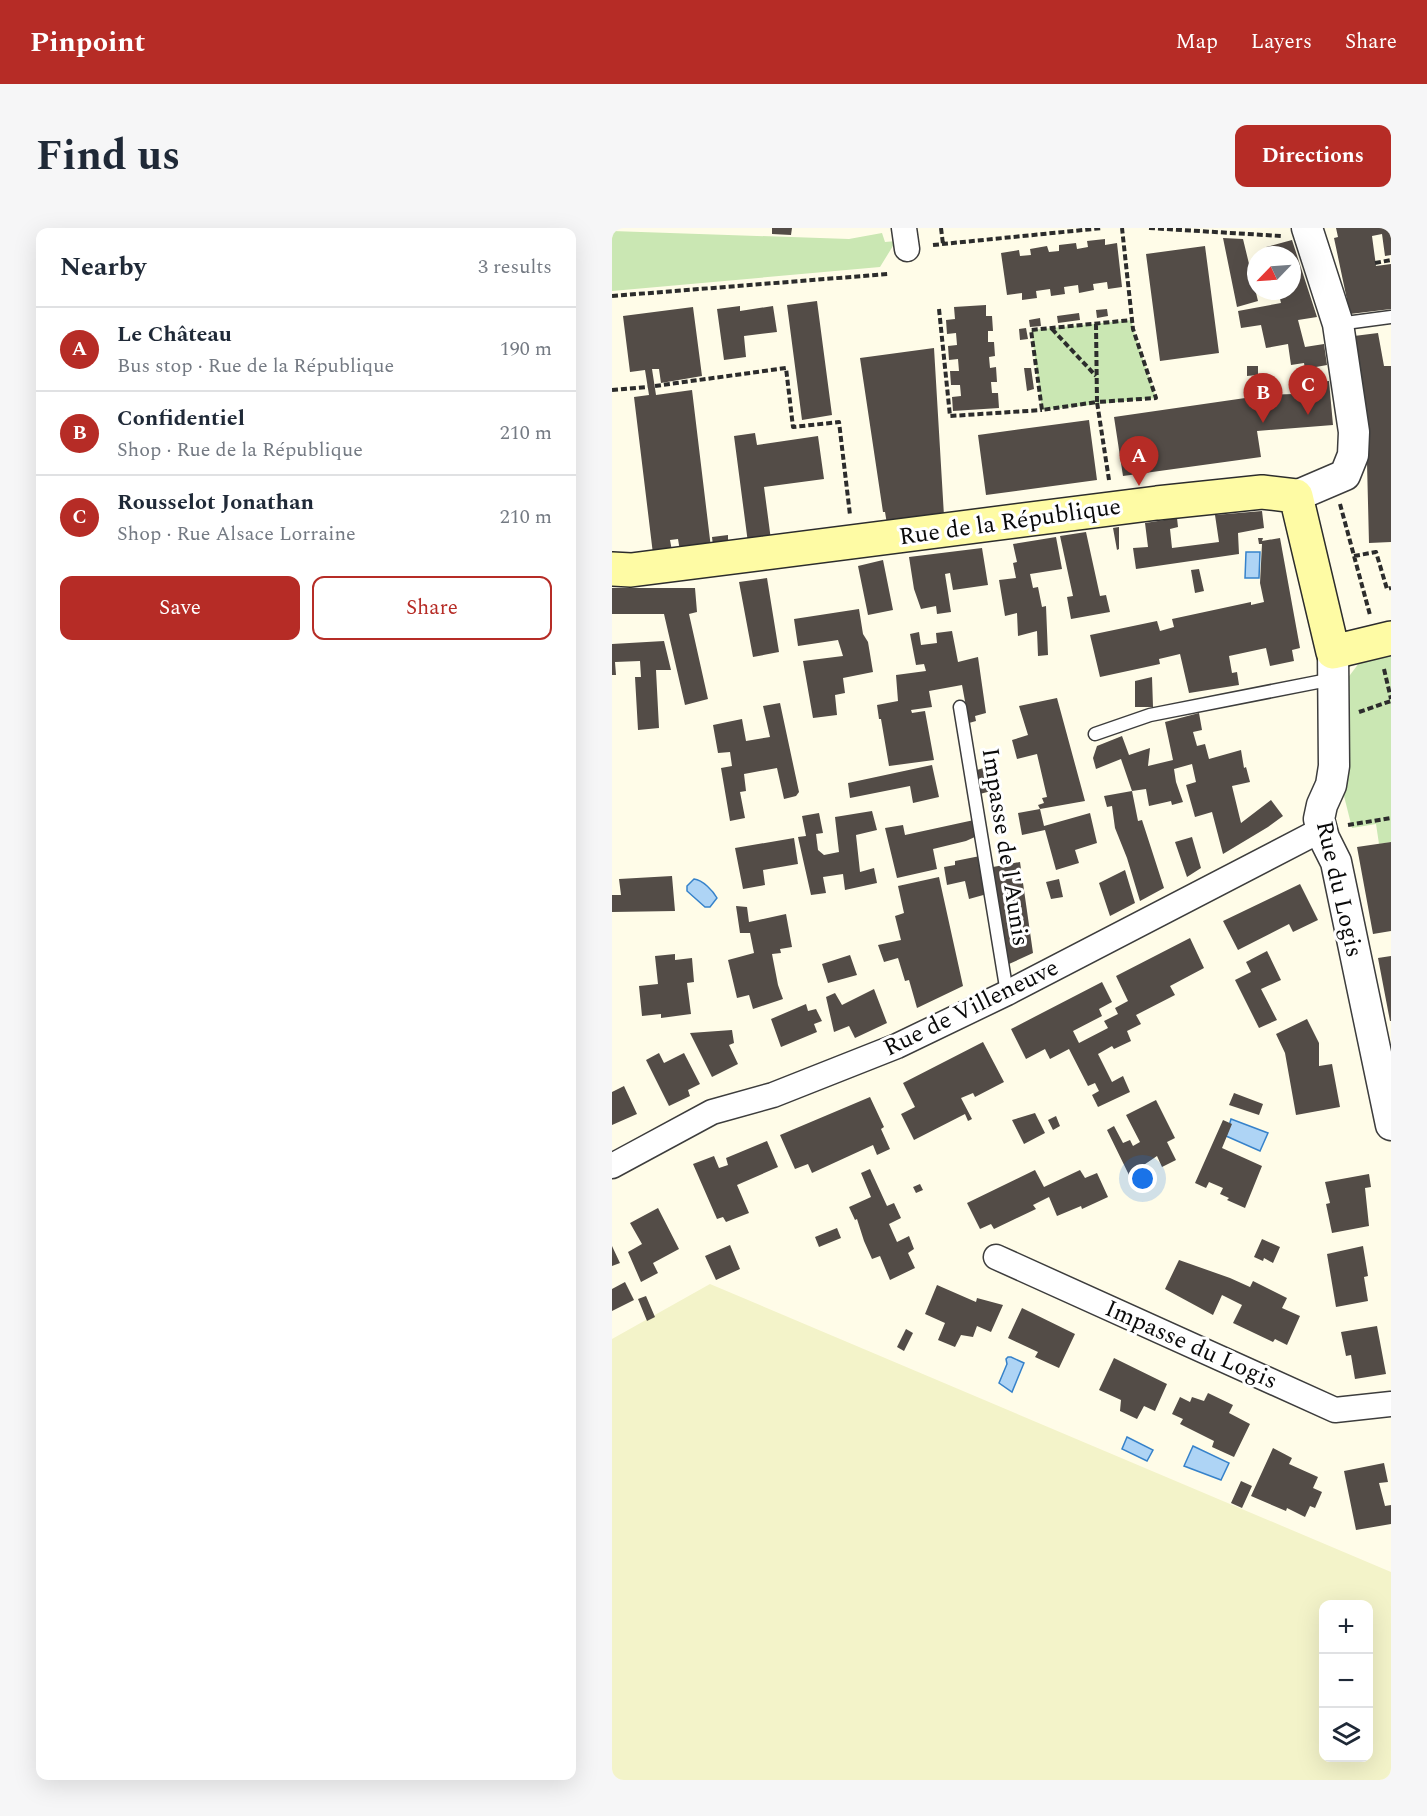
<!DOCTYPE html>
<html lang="en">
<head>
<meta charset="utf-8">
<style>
	body { margin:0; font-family:Spectral,serif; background:#f6f6f7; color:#1f2937 }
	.controls { position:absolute; right:18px; bottom:18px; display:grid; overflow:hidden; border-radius:12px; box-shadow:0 6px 24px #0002 }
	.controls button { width:54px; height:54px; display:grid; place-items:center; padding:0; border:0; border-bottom:2px solid #e0e1e3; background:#fff; color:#1f2937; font:30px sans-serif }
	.compass { position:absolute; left:635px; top:18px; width:54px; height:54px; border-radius:50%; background:#fff; box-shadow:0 6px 24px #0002; rotate:245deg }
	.you { position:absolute; left:531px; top:951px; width:21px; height:21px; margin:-15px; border:4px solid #fff; border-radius:50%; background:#1a73e8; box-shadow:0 0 0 9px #1a73e833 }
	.badge { display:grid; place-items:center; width:39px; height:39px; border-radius:50%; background:#b62c26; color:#fff; font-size:20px; font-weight:700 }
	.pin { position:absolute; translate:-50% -50px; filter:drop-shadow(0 2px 3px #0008) }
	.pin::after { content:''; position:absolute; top:32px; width:21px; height:18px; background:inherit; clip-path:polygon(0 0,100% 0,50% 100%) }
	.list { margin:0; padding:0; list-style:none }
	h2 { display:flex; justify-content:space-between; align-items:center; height:78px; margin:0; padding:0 24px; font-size:26px }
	h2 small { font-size:20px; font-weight:400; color:#747a83 }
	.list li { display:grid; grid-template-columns:39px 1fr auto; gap:18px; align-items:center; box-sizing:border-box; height:84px; padding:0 24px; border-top:2px solid #e0e1e3 }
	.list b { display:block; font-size:22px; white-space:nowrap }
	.list p { margin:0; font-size:20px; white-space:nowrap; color:#747a83 }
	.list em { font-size:20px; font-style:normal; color:#747a83 }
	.actions { display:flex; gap:12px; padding:18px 24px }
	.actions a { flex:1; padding:14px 0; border:2px solid #b62c26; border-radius:12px; text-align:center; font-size:21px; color:#b62c26 }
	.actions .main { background:#b62c26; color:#fff }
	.icon { flex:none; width:33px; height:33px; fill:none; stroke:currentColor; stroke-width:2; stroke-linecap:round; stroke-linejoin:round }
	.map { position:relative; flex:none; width:779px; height:1552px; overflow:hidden; border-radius:12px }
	header { display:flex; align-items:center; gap:36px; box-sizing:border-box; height:84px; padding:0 30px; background:#b62c26; color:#fff }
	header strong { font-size:28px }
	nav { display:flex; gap:33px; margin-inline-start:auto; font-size:21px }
	.intro { display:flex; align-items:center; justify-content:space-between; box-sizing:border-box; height:144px; padding:0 36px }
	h1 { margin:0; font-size:42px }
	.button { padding:15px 27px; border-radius:12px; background:#b62c26; color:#fff; font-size:21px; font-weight:700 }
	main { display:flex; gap:36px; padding:0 36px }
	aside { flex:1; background:#fff; border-radius:12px; box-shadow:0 6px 24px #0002 }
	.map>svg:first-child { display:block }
	.farmland { fill:#f3f3c9; fill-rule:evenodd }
	.green { fill:#cae7b3 }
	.water { fill:#aed4f5; stroke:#3682ca; stroke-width:1.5 }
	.building { fill:#534c47 }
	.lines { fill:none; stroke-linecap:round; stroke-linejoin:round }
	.service-casing { stroke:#3d3d3d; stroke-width:15 }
	.minor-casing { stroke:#3d3d3d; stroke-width:27 }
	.tertiary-casing { stroke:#3d3d3d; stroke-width:33 }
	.secondary-casing { stroke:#2c2c2c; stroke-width:36 }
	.path { stroke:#2c2c2c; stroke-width:4; stroke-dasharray:6 3; stroke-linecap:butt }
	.service { stroke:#fff; stroke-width:12 }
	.minor { stroke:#fff; stroke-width:24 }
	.tertiary { stroke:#fff; stroke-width:30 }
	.secondary { stroke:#fefba4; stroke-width:33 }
	.labels { text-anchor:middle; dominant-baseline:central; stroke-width:6; stroke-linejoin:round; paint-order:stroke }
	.street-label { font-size:24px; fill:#0a0a0a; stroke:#fff }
</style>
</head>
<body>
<header>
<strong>Pinpoint</strong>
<nav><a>Map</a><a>Layers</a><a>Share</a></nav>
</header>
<div class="intro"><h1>Find us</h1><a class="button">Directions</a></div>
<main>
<aside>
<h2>Nearby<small>3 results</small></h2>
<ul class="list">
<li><span class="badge">A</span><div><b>Le Château</b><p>Bus stop · Rue de la République</p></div><em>190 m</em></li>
<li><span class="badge">B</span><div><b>Confidentiel</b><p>Shop · Rue de la République</p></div><em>210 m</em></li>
<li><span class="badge">C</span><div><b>Rousselot Jonathan</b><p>Shop · Rue Alsace Lorraine</p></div><em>210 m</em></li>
</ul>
<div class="actions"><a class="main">Save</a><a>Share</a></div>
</aside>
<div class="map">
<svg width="779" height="1552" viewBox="0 0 779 1552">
	<rect width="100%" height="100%" fill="#fffce8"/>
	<path class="farmland" d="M98 1056 779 1344V1552H0V1111ZM712 1376H756V1530H712Z"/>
	<path class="green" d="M0 3 237 11 270 5 273 14 284 13 268 39 0 63Z
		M520 92 521 101 544 170 430 182 419 102Z
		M779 427V614L767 616 764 596 740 600 731 564 735 451 747 435Z"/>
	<path class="water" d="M634 324H648L647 350H633Z
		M82 651C91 652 101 663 105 670L98 679H93L75 663V658Z
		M619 891 656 905 648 923 614 908Z
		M396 1129H399L412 1135 400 1164 387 1155 395 1136 394 1131Z
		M515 1209 541 1222 535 1233 510 1221Z
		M581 1218 617 1235 609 1252 572 1238Z"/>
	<path class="building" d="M160 0H180L179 7 160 6Z
		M724 0H779V27L773 28 770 6 760 8 764 38 779 36V81L738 86 722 10 726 9Z
		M611 10 631 11 646 73 625 79Z
		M493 11V17L505 15 510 59 496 61 495 54 481 56 482 62 467 65 466 57 452 59 453 66 439 68 438 61 424 63 425 70 410 72V65L395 67 389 25 407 22 408 28 419 27 418 21 435 18 437 24 447 23V17L464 15 465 21 476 19 475 13Z
		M680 12 705 89 686 92 693 119 712 116 715 137 693 141 692 135 679 137 676 116 654 120 649 97 629 100 626 83 669 75 666 63H680V27H657L654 19Z
		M593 18 607 125 548 133 534 26Z
		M205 73 220 187 190 192 175 77Z
		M374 77V88H380L381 103H376V114H382L383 128 377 129 378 140 384 139 385 154H379L380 165H386L387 180 341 183 340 169 349 168 348 157H339L338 143H347L346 131 337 132 336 118 345 117 344 105 335 106 334 92 343 91 342 79Z
		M128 78V83L161 78 165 104 132 108 134 129 112 132 105 81Z
		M81 79 90 148 49 155 47 141H40L44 167 80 162 99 320 68 323 66 311 58 312 60 323 41 326 22 169 37 167 33 142 18 144 11 88Z
		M495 81 496 88 485 90 484 82Z
		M467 85 468 92 446 95 445 88Z
		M428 90 429 98 418 99 417 92Z
		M414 100 416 111 408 112 407 101Z
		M766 105 772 138H779V314L757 315 754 194 742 108Z
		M322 120 332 288 275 296 273 284H271L248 130Z
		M635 138H646V147L635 148Z
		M412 140H419L422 161 415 163Z
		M717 153 721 197 645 203 649 229 511 248 502 189 654 167 682 166V156Z
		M477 192 485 252 374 267 366 207Z
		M143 205 145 217 206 208 212 251 152 259 159 312 136 315 122 208Z
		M650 283 652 300 626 305 627 326 524 341 521 320 536 319 533 295 565 290 566 299 558 301 560 320 607 314 603 287Z
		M507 299V321L505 322 501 300Z
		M474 304 488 368 494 367 498 384 459 391 455 369 461 368 448 308Z
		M116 307V316L101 318 100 309Z
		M444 309 450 341 418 346 421 360 426 359 430 379 434 378 436 427 426 428 425 403 406 408 405 385 393 388 387 352 404 350 401 335 405 334 401 316Z
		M646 310H651L650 313 668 310 688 420 680 422 682 433 658 438 654 420 617 428 620 445 625 444 627 457 577 465 568 426 547 431 548 436 488 449 478 407 545 393 548 403 562 399 560 391 639 374V377L652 374 648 355 650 316H647Z
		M370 320 376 357 341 362 338 345 333 346 339 384 325 386 324 378 309 381 302 361 297 329Z
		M271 332 281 382 256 387 246 338Z
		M587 341 592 363 583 365 579 342Z
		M155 350 167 424 141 429 127 354Z
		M0 360H83L85 384 77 386 96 471 73 477 52 386H0Z
		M247 381 251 406 256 414 261 444 231 450 233 465 223 467 225 487 201 490 191 433 231 428 226 412 186 418 182 391Z
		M340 403 346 434 366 429 374 485 363 488 364 493 357 495 350 457 317 463 320 479 299 482 300 485 313 483 322 532 277 538 269 491H267L265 477 286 473 284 447 314 443 312 436 304 437 298 406 307 404 309 417 325 415 324 405Z
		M52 413 59 442H44L47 500 26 502 23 449H29L28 433 3 434 4 447H0V416Z
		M540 449 541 479H523V453Z
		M445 470 473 573 428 581 426 577 432 575 430 570 435 569 425 526 405 531 400 512 416 507 407 478Z
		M168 475 187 564 184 568 172 571 165 540 132 546 134 563 128 564 133 590 118 593 109 540 120 538 118 524 106 525 101 497 130 491 134 513 158 509 151 478Z
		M587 485 590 502 581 504 585 518 593 516 597 531 629 522 632 540 634 539 638 554 620 558 629 595 659 572 671 588 656 599 611 626 600 584 583 589 574 557 584 554 580 536 562 541 564 554 571 574 560 577 559 573 537 578 534 561 520 563 509 531 484 541 481 530 485 518 510 508 517 527 538 520 536 538 561 532 553 494Z
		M384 536 390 560 368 566 365 542Z
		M320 537 327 569 301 575 298 558 238 570 236 555Z
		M520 563 526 593 530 592 552 660 528 673 515 630 503 600 500 578 495 579 492 568Z
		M428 581 432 598 478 585 485 615 463 622 467 635 444 642 433 602 410 607 406 585Z
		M260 583 265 602 244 607 248 644 262 640 265 655 233 662 231 646 211 649 214 665 199 667 186 609 194 608 190 588 207 585 211 605 204 606 206 622 212 627 227 624 223 589Z
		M362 592 365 608 354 613 321 621 325 641 285 650 273 600 291 597 293 607Z
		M580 609 589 640 575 649 563 614Z
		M182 610 186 636 151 642 153 657 131 661 123 620Z
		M779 614V703L761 706 745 619Z
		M368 628 375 666 357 671 353 653 335 657 332 639 343 637V633Z
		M408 634 421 725 397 736 381 639Z
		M513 642 523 675 498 688 487 655Z
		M60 648 63 683 0 684V667H9L7 651Z
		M327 649 351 758 305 780 297 752 293 753 286 730 272 734 266 717 289 712 283 688 292 685 286 658Z
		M447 651 451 669 439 671 434 654Z
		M688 656 706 692 681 704 677 696 626 722 611 693Z
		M124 678 135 679 137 694 174 686 180 719 168 721 169 725 160 726 166 757 171 771 141 781 137 767 125 770 116 732 142 725 138 705H128Z
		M578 710 592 740 558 758 563 767 524 787 529 796 515 803 519 813 502 821 500 818 486 826 500 854 511 848 518 864 486 879 480 867 487 863 483 855 476 858 457 821 438 831 433 821 414 831 399 801 490 754 500 774 487 781 490 788 461 803 467 815 496 800 492 793 506 786 503 780 516 773 504 748Z
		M655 723 669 752 649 761 665 792 647 800 623 752 639 744 634 734Z
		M63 726V732L80 730 82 754 75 755 79 786 49 790V786L30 788 27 758 46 756 43 728Z
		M238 727 245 747 216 755 210 736Z
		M779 728V793H778L766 730Z
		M262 761 275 795 243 810 237 798 222 804 214 769 223 765 230 777Z
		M194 776 196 783 204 781 210 793 202 796 205 804 169 819 159 791Z
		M695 791 707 815V838L720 836 728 879 684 887 673 825 664 806Z
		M120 802 122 815 117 817 126 836 100 849 78 805Z
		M371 814 392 854 363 869 361 865 349 870 360 891 356 893 353 886 302 912 289 886 303 879 291 855Z
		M47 825 52 835 72 825 88 856 76 862 78 868 57 878 34 832Z
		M12 858 25 886 0 897V864Z
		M622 865 651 876 647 887 617 877Z
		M258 869 272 899 269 901 278 921 265 927 261 917 200 945 196 936 183 941 168 907Z
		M544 872 563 910 555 914 564 932 550 939 545 928 517 947 495 902 502 898 511 915 518 912 521 918 528 914 514 887Z
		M423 885 433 905 412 916 400 892Z
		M444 888 448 898 441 902 436 892Z
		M611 892 620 896 610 920 650 938 633 980 615 972 617 970 608 966 611 960 597 954 594 960 583 955Z
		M155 913 166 939 125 957 137 985 114 994 111 989 105 991 81 936 102 928 107 940 116 937 114 930Z
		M258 941 275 978 282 975 289 990 277 996 285 1014 297 1008 302 1021 296 1025 303 1040 278 1052 268 1028 260 1031 252 1013 245 991 243 992 237 979 259 969 249 945Z
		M423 942 432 959 468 942 473 950 485 945 496 969 470 981 469 978 445 988 437 969 421 977 424 981 382 1001 379 996 368 1001 355 975Z
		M757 946 759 959 753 960 757 998 720 1005 714 976 718 975 713 954Z
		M308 956 311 962 304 965 301 959Z
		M46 980 67 1021 41 1035 46 1045 29 1054 16 1024 30 1016 18 995Z
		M225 1000 229 1010 207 1019 203 1009Z
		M650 1011 668 1019 661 1035 652 1030 651 1033 642 1029Z
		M118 1017 128 1041 104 1052 93 1028Z
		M0 1018 8 1035 0 1038Z
		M751 1018 756 1048 752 1049 756 1073 724 1079 715 1026Z
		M567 1032 618 1050 638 1059 641 1053 675 1070 670 1080 688 1088 675 1117 663 1111 661 1114 621 1095 630 1077 610 1067 601 1087 553 1061Z
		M13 1054 22 1072 0 1083V1061Z
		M325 1057 364 1074 365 1070 391 1077 379 1104 365 1098 361 1109 349 1107 343 1119 326 1112 333 1095 313 1086Z
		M34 1068 43 1089 35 1093 26 1071Z
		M410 1080 463 1106 447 1140 423 1129 426 1124 396 1110Z
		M765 1098 774 1146 743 1151 739 1127 734 1128 729 1104Z
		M294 1101 301 1105 292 1123 285 1119Z
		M502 1130 555 1156 543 1183 532 1178 525 1191 508 1183 509 1172 487 1162Z
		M596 1165 621 1177 617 1185 638 1196 622 1229 600 1219 602 1213 568 1196 571 1191 560 1186 568 1169 578 1174 580 1169 592 1173Z
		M661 1220 680 1230 677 1236 706 1249 701 1260 710 1264 703 1280 698 1278 693 1289 675 1280 674 1283 639 1268Z
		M772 1235 776 1254 767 1255 773 1278 779 1277V1296L744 1302 732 1243Z
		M629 1253 640 1258 630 1280 619 1275Z"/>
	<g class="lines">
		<defs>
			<path id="service" d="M726 96 779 89
				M348 479 395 765
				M483 506 538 487 721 451"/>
			<path id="minor" d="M292 0 295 21
				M0 938 100 884 161 867 285 818 395 765 709 602
				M384 1029 723 1182 779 1176"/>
			<path id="tertiary" d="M684 268 733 247 741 227 742 204 726 96 695 0
				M721 424 722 538 719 557 710 577 707 591 712 610 724 634 779 897"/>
			<path id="secondary" d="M0 341 19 342 545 275 650 264 684 268 721 424 779 410"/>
		</defs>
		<use href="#service" class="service-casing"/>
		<use href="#minor" class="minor-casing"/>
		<use href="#tertiary" class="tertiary-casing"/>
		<use href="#secondary" class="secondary-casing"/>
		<path class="path" d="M329 0 331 16
			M537 0 669 8
			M321 17 491 0
			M763 35 779 32
			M0 68 276 46
			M327 81 338 188 430 182
			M484 96 485 174 544 170 521 101 510 0
			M440 101 484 148
			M43 158 174 140 181 199 227 194 238 287
			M0 162 36 159
			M497 252 485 174 430 182 419 102 520 92
			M728 276 758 387
			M742 328 764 324 775 361 779 360
			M772 441 779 471
			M747 484 779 473
			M736 597 779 590"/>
		<use href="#service" class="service"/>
		<use href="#minor" class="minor"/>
		<use href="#tertiary" class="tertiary"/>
		<use href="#secondary" class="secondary"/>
	</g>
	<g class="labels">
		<g class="street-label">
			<text transform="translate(398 294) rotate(-8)">Rue de la République</text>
			<text transform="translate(393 619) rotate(81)">Impasse de l'Aunis</text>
			<text transform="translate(727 661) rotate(77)">Rue du Logis</text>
			<text transform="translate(359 780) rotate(-26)">Rue de Villeneuve</text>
			<text transform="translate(579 1117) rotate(24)">Impasse du Logis</text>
		</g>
	</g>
</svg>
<div class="controls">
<button>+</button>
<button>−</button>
<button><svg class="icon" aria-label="layers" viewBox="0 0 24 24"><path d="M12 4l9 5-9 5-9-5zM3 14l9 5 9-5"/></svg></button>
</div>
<svg class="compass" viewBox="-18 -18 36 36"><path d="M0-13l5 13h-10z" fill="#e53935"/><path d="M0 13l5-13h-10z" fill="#747a83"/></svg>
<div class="you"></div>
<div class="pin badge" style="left:527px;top:258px">A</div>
<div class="pin badge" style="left:651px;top:195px">B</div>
<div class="pin badge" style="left:696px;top:187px">C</div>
</div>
</main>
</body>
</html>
